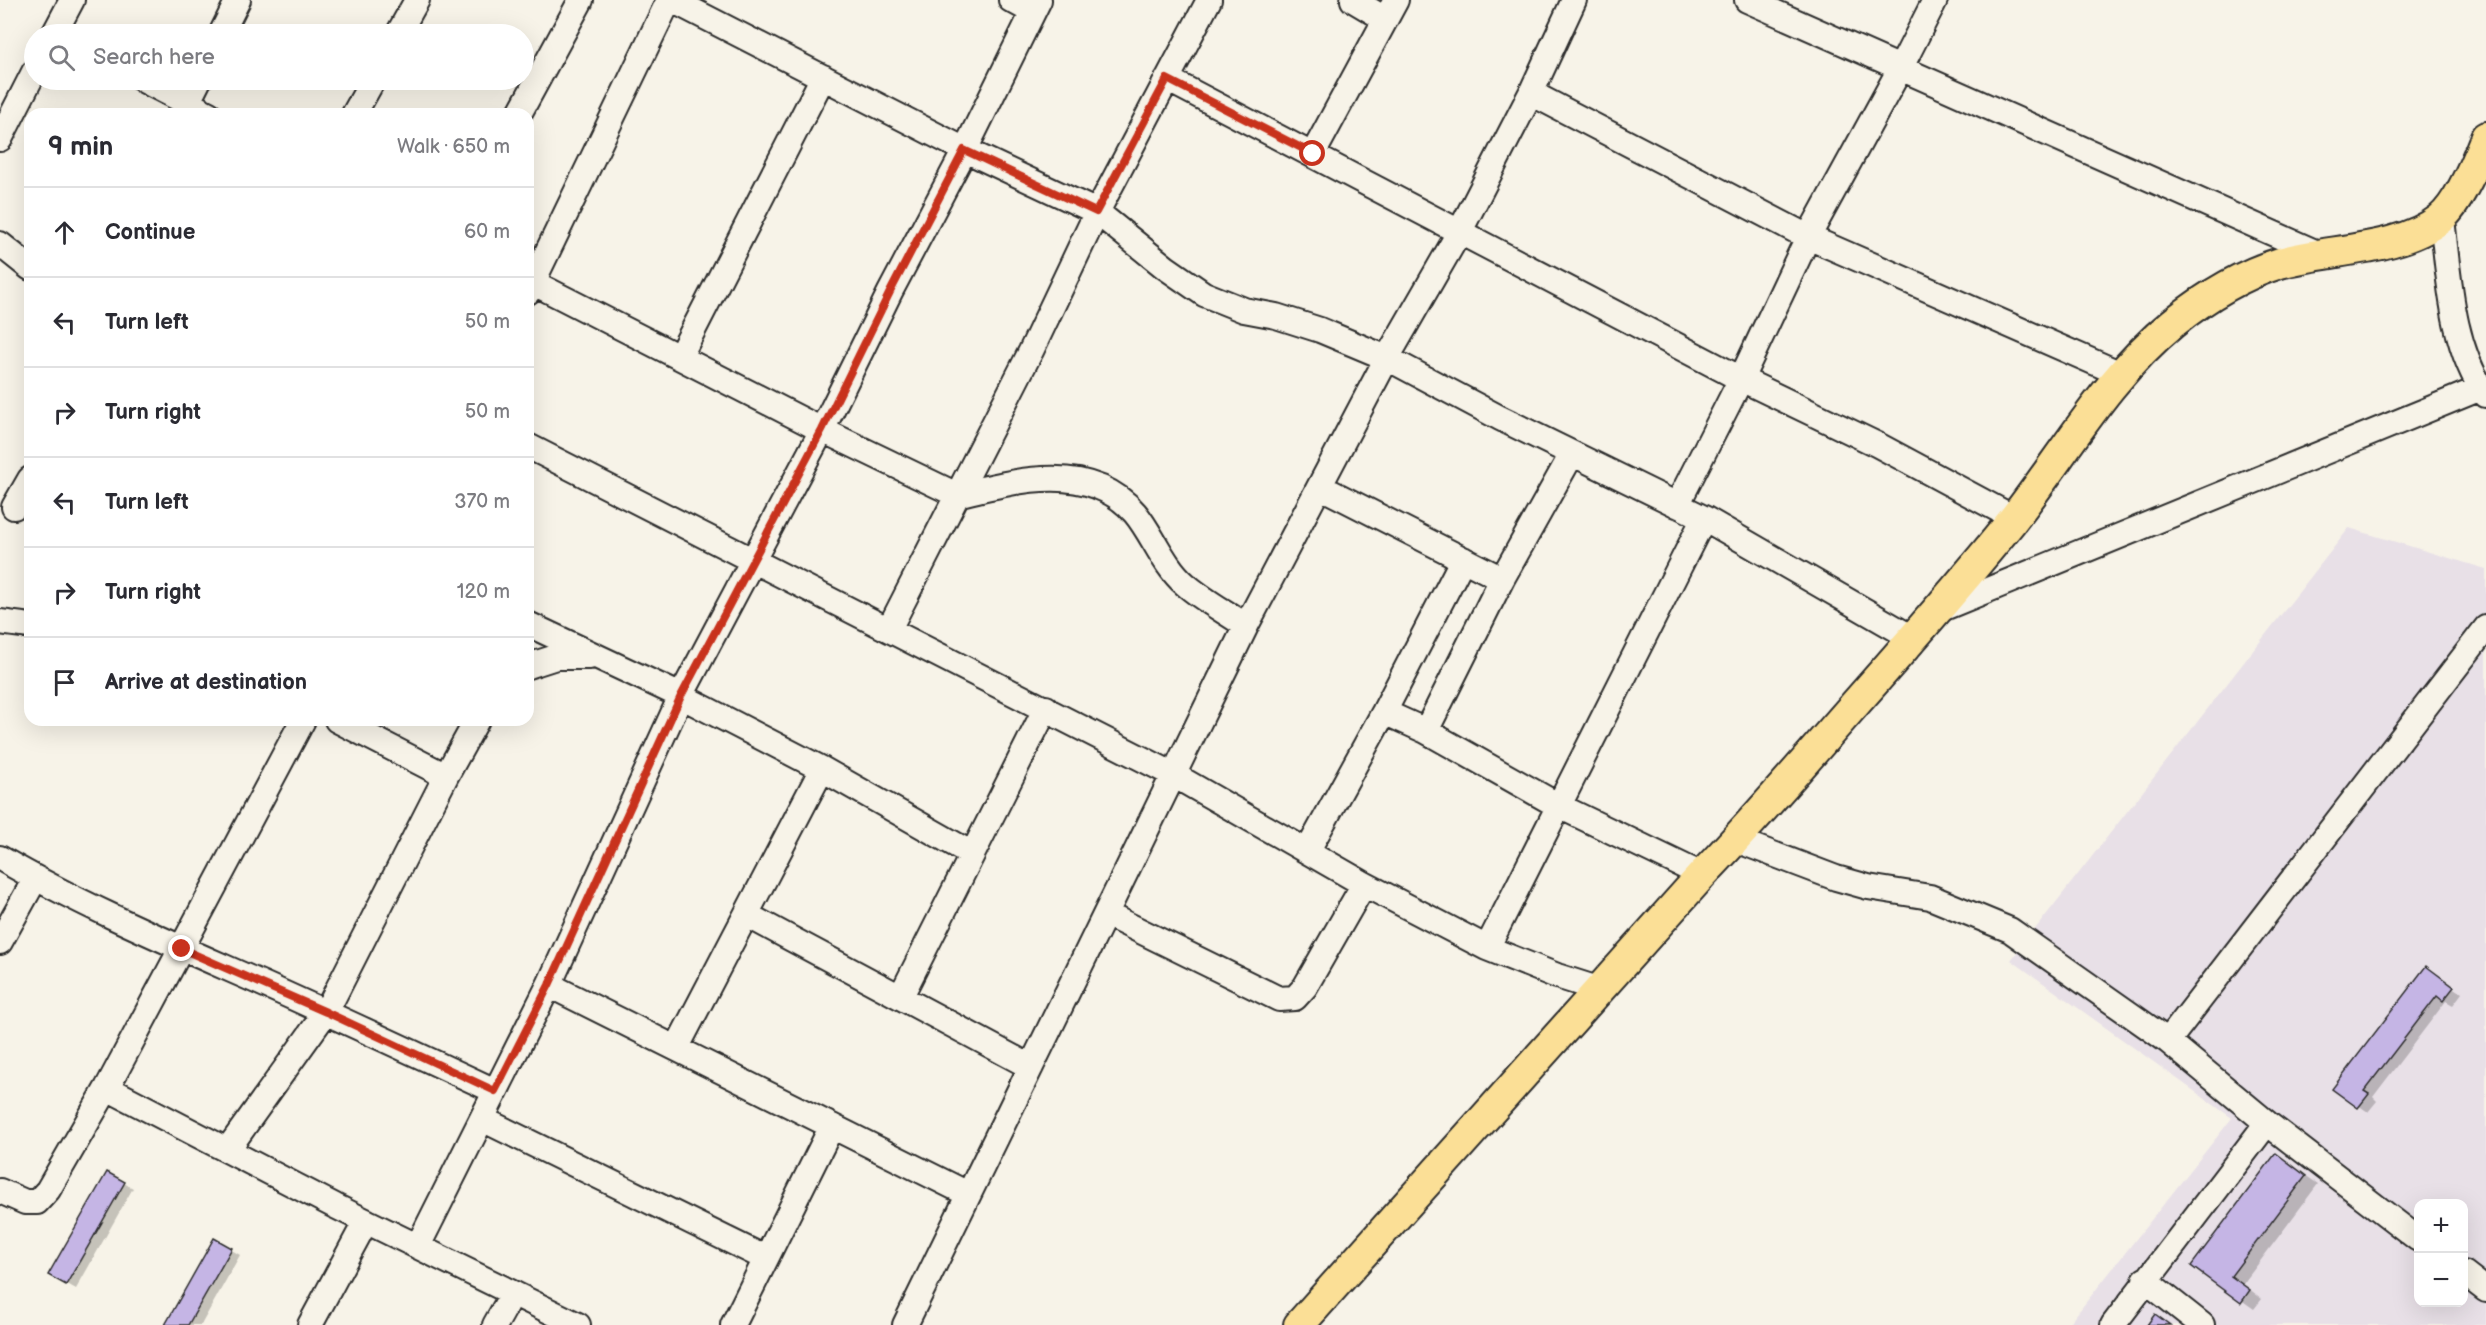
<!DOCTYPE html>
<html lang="en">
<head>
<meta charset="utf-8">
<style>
	body { margin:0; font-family:"Balsamiq Sans",sans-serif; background:#f2f2f3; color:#2b2b33 }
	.controls { position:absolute; right:18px; bottom:18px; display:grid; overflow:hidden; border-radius:12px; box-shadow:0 6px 24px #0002 }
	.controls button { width:54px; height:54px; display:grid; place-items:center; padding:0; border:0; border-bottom:2px solid #e1e1e2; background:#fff; color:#2b2b33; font:30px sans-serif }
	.stop { position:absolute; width:18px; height:18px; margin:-14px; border:4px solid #c8321e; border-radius:50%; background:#fff }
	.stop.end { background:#c8321e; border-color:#fff; box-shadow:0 2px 6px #0008 }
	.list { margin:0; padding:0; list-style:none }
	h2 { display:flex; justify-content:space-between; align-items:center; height:78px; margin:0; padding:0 24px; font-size:26px }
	h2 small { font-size:20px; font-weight:400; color:#7c7c81 }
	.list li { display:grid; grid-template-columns:39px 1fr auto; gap:18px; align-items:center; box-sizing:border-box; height:90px; padding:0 24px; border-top:2px solid #e1e1e2 }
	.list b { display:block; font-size:22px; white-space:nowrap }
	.list em { font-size:20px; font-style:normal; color:#7c7c81 }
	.icon { flex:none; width:33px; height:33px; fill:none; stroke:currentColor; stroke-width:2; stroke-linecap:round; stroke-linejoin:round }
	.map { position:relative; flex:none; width:2486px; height:1325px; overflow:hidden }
	.search { position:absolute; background:#fff; box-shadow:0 6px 24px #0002; left:24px; top:24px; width:510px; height:66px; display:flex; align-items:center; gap:15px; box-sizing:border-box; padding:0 21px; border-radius:33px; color:#7c7c81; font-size:22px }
	.panel { position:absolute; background:#fff; box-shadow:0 6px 24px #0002; left:24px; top:108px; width:510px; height:618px; border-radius:18px }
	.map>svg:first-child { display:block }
	.built { fill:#e8e0e7; fill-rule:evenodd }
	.shadow { fill:#0003 }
	.building { fill:#c5b5e5; stroke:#2b2b2b; stroke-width:1.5 }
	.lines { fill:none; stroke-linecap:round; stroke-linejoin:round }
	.minor-casing { stroke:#2b2b2b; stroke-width:28 }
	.major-casing { stroke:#2b2b2b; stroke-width:34 }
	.minor { stroke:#f7f3e8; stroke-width:24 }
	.major { stroke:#fbdf96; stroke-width:30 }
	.route { stroke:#c8321e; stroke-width:8 }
</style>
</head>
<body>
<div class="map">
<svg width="2486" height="1325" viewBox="0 0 2486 1325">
	<rect width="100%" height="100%" fill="#f7f3e8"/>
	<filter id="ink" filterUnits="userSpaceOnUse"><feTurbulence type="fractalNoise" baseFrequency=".0167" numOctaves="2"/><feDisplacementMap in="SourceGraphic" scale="12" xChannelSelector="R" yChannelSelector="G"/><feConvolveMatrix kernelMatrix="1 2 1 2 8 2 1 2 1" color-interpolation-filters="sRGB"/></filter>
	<g filter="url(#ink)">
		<path class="built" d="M2349 528 2486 569V1325H2068L2232 1118 2011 960ZM2418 1204H2464V1302H2418Z"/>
		<path class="shadow" d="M2426 968 2462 993 2453 1005 2446 1001 2373 1097 2377 1101 2368 1112 2334 1088Z
			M2276 1155 2318 1184 2243 1284 2262 1299 2254 1309 2193 1266Z
			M107 1174 133 1188 76 1289 50 1274Z
			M215 1240 240 1255 201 1325H167Z"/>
		<path class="building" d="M2426 966 2454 987 2443 1001 2437 996 2364 1091 2369 1094 2358 1108 2332 1089Z
			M2276 1153 2306 1176 2231 1276 2250 1290 2241 1303 2191 1266Z
			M107 1172 125 1182 66 1285 48 1275Z
			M214 1238 232 1248 188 1325H165Z
			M2155 1314 2170 1325H2147Z"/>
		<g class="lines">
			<defs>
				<path id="minor" d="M672 0 965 150 1097 212 1165 267 1204 294 1244 310 1276 316 1320 330 1387 358 1500 418 1704 518 1914 639
					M1011 0 1033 12
					M1353 0 1385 19
					M1747 0 2324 256
					M54 34 72 0
					M221 34 238 0
					M398 34 417 0
					M1167 79 1741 379 1878 445 2014 518
					M143 80 209 114
					M1531 93 1808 237 2121 374
					M182 114 199 80
					M354 114 373 80
					M519 114 581 0
					M0 139 34 72
					M1313 154 1396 0
					M2442 219C2449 276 2451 346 2486 395
					M0 244 30 268
					M528 280 822 430 957 495C1014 481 1089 460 1135 513 1152 533 1163 565 1185 584 1203 600 1226 612 1246 626
					M528 292 669 0
					M680 356 823 77
					M528 446 1172 774 1364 884 1487 948 1557 976 1601 990
					M1321 487 1502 579
					M1677 505 1741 379 1808 237 1900 69 1935 0
					M14 507 30 479
					M1939 610 2481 388
					M0 622 30 626
					M528 624 681 696 822 769 972 854
					M889 629 1031 351 1097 212 1209 0
					M528 666 556 657H589
					M1384 712 1426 731 1559 806 1702 875
					M337 720 446 776
					M1426 731 1502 579 1572 454
					M1736 840 1836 878 1868 887 1930 897 2010 930 2168 1041 2267 1123 2418 1239
					M1308 850 1384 712 1463 559
					M0 858C84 907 175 945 263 984 341 1019 418 1055 495 1091
					M1106 914 1279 999 1295 998 1305 987 1364 884
					M747 915 1031 1067
					M0 942 35 879
					M1487 948 1704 518
					M549 985 968 1194
					M901 996 1046 708
					M2168 1041 2486 628
					M677 1047 822 769
					M107 1088 335 1206 578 1325
					M482 1119 765 1258
					M228 1149 326 1012 446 776 477 720
					M0 1191 25 1202H37L48 1190 107 1088 303 720
					M418 1246 549 985 681 696 822 430 890 292 965 150 1039 0
					M2464 1273 2486 1290
					M2145 1280 2202 1325
					M310 1325 366 1221
					M495 1325 513 1293
					M733 1325 832 1126
					M905 1325 1246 626 1387 358 1460 231 1531 93 1574 0
					M2113 1325 2267 1123"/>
				<path id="major" d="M1299 1325 1702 875C1755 820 1804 762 1855 704 1908 644 1961 584 2011 522 2064 455 2106 378 2173 323 2204 298 2241 275 2280 263 2327 249 2400 251 2440 219 2459 204 2477 160 2486 137"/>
			</defs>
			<use href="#minor" class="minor-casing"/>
			<use href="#major" class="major-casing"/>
			<use href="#minor" class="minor"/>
			<use href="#major" class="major"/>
		</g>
	</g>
	<g class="lines" filter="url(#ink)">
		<path class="route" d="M182 949 326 1012 495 1091 549 985 681 696 822 430 890 292 964 150 1096 212 1167 79 1313 154"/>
	</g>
</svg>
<div class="controls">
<button>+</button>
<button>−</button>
</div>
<div class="stop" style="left:1313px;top:154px"></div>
<div class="stop end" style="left:182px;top:949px"></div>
<div class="search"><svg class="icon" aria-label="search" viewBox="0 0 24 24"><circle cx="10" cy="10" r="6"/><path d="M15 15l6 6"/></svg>Search here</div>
<section class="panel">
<h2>9 min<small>Walk · 650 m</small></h2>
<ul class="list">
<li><svg class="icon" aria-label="ahead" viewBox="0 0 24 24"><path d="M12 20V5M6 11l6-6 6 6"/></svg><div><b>Continue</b></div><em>60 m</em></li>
<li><svg class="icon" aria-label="left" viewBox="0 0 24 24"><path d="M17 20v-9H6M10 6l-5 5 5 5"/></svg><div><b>Turn left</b></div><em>50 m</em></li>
<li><svg class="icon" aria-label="right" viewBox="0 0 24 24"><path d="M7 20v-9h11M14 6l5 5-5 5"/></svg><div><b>Turn right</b></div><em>50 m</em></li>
<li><svg class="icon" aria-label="left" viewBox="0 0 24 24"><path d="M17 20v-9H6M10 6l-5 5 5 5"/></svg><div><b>Turn left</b></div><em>370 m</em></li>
<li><svg class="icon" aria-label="right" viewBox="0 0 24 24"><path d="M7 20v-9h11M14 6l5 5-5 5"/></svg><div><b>Turn right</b></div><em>120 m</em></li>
<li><svg class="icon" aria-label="arrive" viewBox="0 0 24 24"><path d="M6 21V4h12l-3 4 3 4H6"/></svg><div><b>Arrive at destination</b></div></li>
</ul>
</section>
</div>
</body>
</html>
